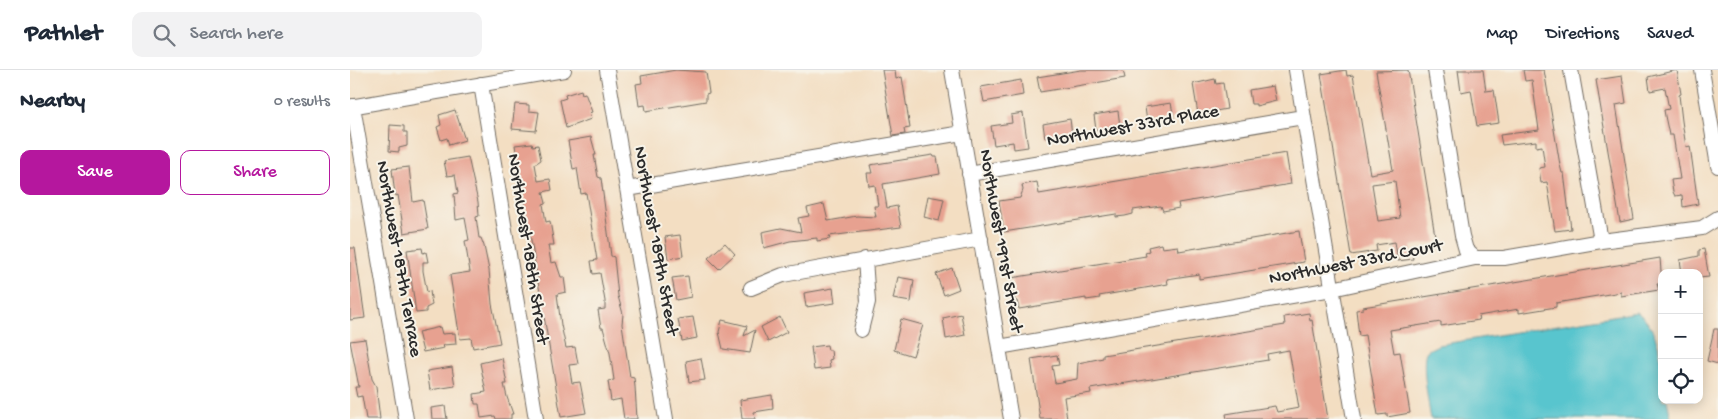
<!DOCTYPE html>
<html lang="en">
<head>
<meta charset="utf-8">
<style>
	body { margin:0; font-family:"Gochi Hand",sans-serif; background:#f2f2f3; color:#1f2937 }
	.controls { position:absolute; right:15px; bottom:15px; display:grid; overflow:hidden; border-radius:10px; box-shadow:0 2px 12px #0003 }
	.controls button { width:45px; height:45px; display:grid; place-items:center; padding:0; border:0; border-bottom:1px solid #e0e1e3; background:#fff; color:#1f2937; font:25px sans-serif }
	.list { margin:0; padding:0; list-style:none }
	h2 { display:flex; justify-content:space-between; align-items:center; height:65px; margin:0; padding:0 20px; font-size:21px }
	h2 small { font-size:16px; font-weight:400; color:#747a83 }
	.actions { display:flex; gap:10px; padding:15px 20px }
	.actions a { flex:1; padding:11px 0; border:1px solid #b5179e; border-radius:10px; text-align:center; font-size:18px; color:#b5179e }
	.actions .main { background:#b5179e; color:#fff }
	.icon { flex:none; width:28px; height:28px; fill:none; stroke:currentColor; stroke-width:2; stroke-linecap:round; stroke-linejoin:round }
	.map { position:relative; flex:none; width:1368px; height:349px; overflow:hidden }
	header { display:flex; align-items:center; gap:30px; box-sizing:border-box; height:70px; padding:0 25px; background:#fff; border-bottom:1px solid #e0e1e3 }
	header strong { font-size:24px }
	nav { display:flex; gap:28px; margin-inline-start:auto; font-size:18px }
	.search { width:350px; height:45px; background:#f2f2f3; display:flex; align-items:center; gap:12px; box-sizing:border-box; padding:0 18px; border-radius:10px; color:#747a83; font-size:19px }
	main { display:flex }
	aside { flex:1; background:#fff }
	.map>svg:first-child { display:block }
	.water { fill:#58c5ce; stroke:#42787c }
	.building { fill:#e7a190; fill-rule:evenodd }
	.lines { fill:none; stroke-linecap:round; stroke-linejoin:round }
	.minor-casing { stroke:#716a60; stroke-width:16 }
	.minor { stroke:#fff; stroke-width:14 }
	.labels { text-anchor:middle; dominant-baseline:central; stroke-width:4; stroke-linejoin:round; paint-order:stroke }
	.street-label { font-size:19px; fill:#2b2b2b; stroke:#f7f3e8 }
</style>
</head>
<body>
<header>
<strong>Pathlet</strong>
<div class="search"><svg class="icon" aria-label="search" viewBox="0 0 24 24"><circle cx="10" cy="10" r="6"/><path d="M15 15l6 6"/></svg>Search here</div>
<nav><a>Map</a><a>Directions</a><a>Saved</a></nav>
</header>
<main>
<aside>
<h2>Nearby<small>0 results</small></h2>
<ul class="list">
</ul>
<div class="actions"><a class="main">Save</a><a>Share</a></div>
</aside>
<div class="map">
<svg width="1368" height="349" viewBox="0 0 1368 349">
	<rect width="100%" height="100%" fill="#f7f3e8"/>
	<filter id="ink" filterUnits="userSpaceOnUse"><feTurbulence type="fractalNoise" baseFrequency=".02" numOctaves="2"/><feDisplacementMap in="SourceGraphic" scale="10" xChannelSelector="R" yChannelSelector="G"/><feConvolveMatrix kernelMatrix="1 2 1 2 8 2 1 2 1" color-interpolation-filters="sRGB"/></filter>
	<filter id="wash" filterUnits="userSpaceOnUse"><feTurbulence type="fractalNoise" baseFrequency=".0096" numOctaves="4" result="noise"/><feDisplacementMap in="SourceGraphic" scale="20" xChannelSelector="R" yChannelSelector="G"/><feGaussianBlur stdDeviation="1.12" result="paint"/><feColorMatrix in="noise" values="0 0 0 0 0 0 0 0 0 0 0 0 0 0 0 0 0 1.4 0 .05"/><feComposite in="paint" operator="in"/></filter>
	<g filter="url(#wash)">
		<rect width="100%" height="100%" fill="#f3dec2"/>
		<path class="water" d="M1287 242C1314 263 1312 299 1312 330H1317L1321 349H1081C1079 338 1070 288 1077 281 1079 279 1085 277 1088 275Z"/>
		<g id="blocks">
			<path class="building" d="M326 0 356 2 359 23 356 24V31L296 41 295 35 289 36 286 14 292 13 291 6Z
				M532 0H545L546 9 552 7 560 58 554 59 555 64 543 66Z
				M731 0H773L775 8 690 22 687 7Z
				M996 0 997 6 1003 5 1020 104 1043 100 1026 1 1058 0 1086 172 1061 176 1063 189 1048 191 1045 172 1026 175 1027 181 1001 185 971 4ZM1045 111 1050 148 1028 151 1022 114Z
				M1108 0H1133L1136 21 1144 20 1149 53 1127 56 1121 20 1111 22Z
				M1173 0H1194L1210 95 1212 103H1214L1221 159 1205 161 1197 112 1191 113 1189 98 1195 97 1192 76 1186 77V71L1152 75 1150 65 1189 60 1182 10 1175 11Z
				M1327 0 1331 24 1329 25 1332 51 1336 77 1340 76 1348 134 1333 137 1332 125 1325 126 1323 122 1321 110 1330 109 1323 65H1319L1315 46 1314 40 1319 39 1315 18 1300 21 1298 7Z
				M1272 6 1276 33 1266 35 1284 149 1270 152 1246 10Z
				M865 9 866 14 873 13 877 39 848 44 843 14Z
				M671 10 673 25 634 32 631 17Z
				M923 16 926 31 906 36V34H901L899 20Z
				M231 20 232 24 235 23 242 42 239 43 241 49 216 58 210 30 216 28 215 25Z
				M821 33 824 48 797 52 795 37Z
				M165 34 179 35V41L189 42 186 61 162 59Z
				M105 40 115 70 99 75 97 68 91 70 87 57 91 55 89 45Z
				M768 41 770 56 746 60 744 45Z
				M673 43 678 77 664 79 663 72 644 75 641 56 662 53 661 45Z
				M720 49 722 64 695 68 693 54Z
				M40 55 54 56V62H57V76L49 78V82L39 81Z
				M241 67 246 85H244L248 107 251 108 261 186 264 187 268 226 273 244 272 254 280 307 284 308 285 317 287 349H274L271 329 261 331 258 311 264 310 260 283 253 258H251L248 240 255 239V231L250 203 243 204 241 191 247 190 236 123 231 124 227 98 223 99 218 71Z
				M182 73 183 76 188 75 191 90 185 94 188 111 200 109 202 120 193 122 196 133 193 134 196 152 200 151 204 175H198L201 193 206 192 211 207H214L216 222 207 224 211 255 216 278 225 277 228 294 219 295 222 313 230 312 236 343 211 347 165 75Z
				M936 83 941 114 828 133 829 138 813 141 811 136 783 140V144L775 146 766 147V144L654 162 649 131 670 128 673 120 672 115 687 112 689 124Z
				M583 85 584 87H587L590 104 533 114 537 138 547 136 551 157 479 166 480 169 467 171V168L440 171 414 178 412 162 431 158 451 162 448 148 459 146 457 138 474 134 478 151 507 146 526 147 524 136H528L525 115 519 116 517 103H522L520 95Z
				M118 87 128 132 129 146 126 147 129 168H131L134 176 139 200 142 234 150 273 123 278 121 268 110 269 100 205 120 202 115 171 119 170 115 148 106 150 104 124 108 123 105 105 97 106 94 91Z
				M59 97 63 132 73 130 78 159 54 163 48 125 46 126 44 117 42 99Z
				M578 126 594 129 589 151 574 147Z
				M949 161 954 192 849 209V204L817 209 818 214 749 226 750 228 736 230V228L669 239 667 231H665L661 208 796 186 795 182 799 181 798 177 811 174 812 178 828 176 829 181Z
				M330 165 333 186 318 189 315 167Z
				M375 173 385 184 369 199 358 188Z
				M0 178H5L15 248 0 250Z
				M72 178 73 183 76 182 78 192H73V201L77 222 80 221 82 235 76 238V242L66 243 57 180Z
				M1354 179 1359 207 1349 208V203H1332L1330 190 1349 186V180Z
				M1310 188 1312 214H1307L1309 220 1271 226V222L1206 233V237L1169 243V239L1128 246 1129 250 1091 256V252L1040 260 1044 283 1050 282 1060 343 1037 347V344L1028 345 1015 265 1009 266 1006 240 1013 239V237Z
				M602 198 609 219 594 225 586 204Z
				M338 206 341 227 326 230 322 208Z
				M548 207 564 210 561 232 543 229Z
				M483 218 485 233 456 237 454 223Z
				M959 243 960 251 962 250 978 349H877L876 344 925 336 927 342 949 338 939 280 917 284 918 290 740 319 741 323 714 327 717 349H690L681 289 707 285 709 295 702 296 705 313 727 309 728 293 753 288V285L935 255 934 247Z
				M611 244 615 265 596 269 593 248Z
				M343 247 347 268 332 271 328 249Z
				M430 247 437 262 418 272 411 257Z
				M551 249 573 255 563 286 544 280Z
				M372 250 397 256 394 266 405 260 400 283 373 279 369 262Z
				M90 257 92 264 105 263 106 274 93 275 94 278 73 282 68 262Z
				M1364 259H1368V294L1357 291Z
				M15 269 22 309 26 316 30 349H16L12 326 7 327 5 317H9L0 271Z
				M477 275 478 280H481L482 289 479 290 480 298 464 300 461 277Z
				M152 288 157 314H154L157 327 163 344H161V349H146L145 346 131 348 129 334H125L124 324 136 322 130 293Z
				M351 288 355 310 339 312 336 291Z
				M102 297 105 316 80 320 77 301Z
				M422 325 423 339 404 342 405 349H392L390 330Z
				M95 336 97 349H82L81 338Z"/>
		</g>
	</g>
	<g filter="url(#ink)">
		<use href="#blocks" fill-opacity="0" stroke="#716a60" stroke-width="1"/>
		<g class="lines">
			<defs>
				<path id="minor" d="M257 0 316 349
					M602 0 661 349
					M946 0 1004 349
					M1085 0 1112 166 1116 180 1125 188
					M1221 0 1251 171
					M1352 0 1368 96
					M131 14 186 349
					M3 36 56 349
					M0 37 214 0
					M619 104 953 47
					M277 119 612 63
					M401 218 433 205 631 169
					M511 260 518 232 515 189
					M649 277 982 219 1125 188H1154L1251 171 1352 158 1368 148"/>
			</defs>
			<use href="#minor" class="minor-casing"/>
			<use href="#minor" class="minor"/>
		</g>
	</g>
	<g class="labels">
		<g class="street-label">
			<text transform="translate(783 57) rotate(-10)">Northwest 33rd Place</text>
			<text transform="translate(305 171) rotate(80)">Northwest 189th Street</text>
			<text transform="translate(650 171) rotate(80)">Northwest 191st Street</text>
			<text transform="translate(177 179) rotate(81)">Northwest 188th Street</text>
			<text transform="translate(48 189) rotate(80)">Northwest 187th Terrace</text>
			<text transform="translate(1006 193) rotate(-11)">Northwest 33rd Court</text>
		</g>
	</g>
</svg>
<div class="controls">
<button>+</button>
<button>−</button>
<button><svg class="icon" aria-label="locate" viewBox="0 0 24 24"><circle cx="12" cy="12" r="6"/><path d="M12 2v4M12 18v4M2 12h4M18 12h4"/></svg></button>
</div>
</div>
</main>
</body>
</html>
